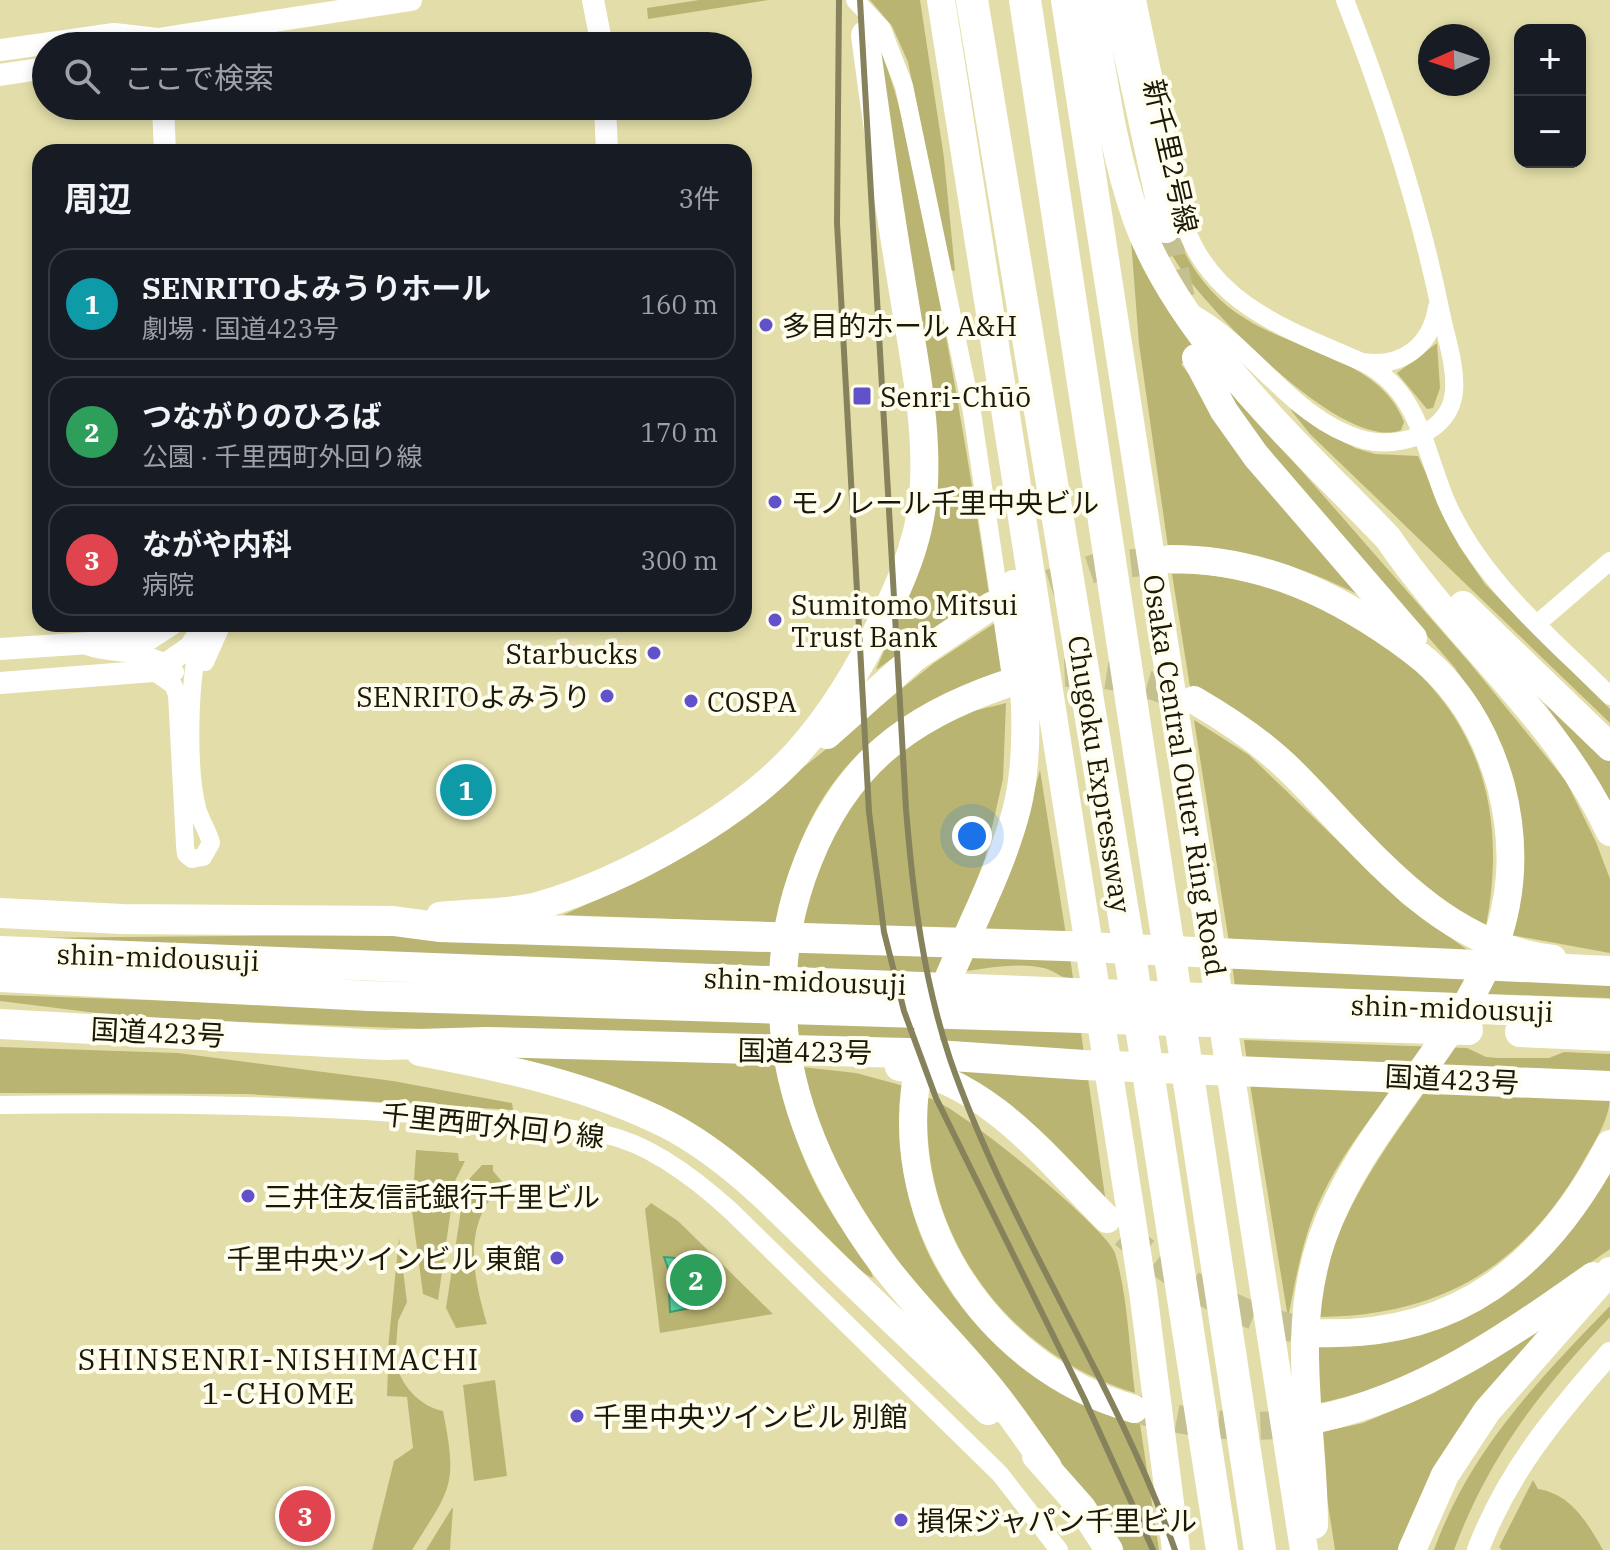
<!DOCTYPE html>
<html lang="ja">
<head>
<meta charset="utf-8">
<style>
	body { margin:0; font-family:"IBM Plex Serif","Noto Sans JP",serif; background:#242831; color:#f1f3f6 }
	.controls { position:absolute; right:24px; top:24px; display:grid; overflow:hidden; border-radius:16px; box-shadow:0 4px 12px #0003 }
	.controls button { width:72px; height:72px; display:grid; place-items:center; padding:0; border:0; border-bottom:2px solid #363941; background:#171b24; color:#f1f3f6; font:40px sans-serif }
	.compass { position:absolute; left:1418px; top:24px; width:72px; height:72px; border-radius:50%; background:#171b24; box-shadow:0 4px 12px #0003; rotate:267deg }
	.you { position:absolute; left:972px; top:836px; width:28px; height:28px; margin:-20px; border:6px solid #fff; border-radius:50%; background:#1a73e8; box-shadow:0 0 0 12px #1a73e833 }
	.badge { display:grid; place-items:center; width:52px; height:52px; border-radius:50%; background:#d93025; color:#fff; font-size:26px; font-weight:700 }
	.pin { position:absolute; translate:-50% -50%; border:4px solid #fff; box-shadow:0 2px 8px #0006 }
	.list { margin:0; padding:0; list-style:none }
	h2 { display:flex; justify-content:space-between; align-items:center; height:104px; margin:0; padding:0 32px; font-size:34px }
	h2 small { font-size:26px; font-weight:400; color:#9ea1a6 }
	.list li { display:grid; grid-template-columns:52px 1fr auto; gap:24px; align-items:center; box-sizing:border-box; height:112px; margin:0 16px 16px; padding:0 16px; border:2px solid #363941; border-radius:24px }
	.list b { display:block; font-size:30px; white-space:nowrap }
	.list p { margin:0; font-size:26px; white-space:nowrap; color:#9ea1a6 }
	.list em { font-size:26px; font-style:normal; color:#9ea1a6 }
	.icon { flex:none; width:44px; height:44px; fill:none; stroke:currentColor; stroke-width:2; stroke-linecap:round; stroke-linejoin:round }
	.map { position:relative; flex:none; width:1610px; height:1550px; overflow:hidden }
	.search { position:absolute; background:#171b24; box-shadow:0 4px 12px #0003; left:32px; top:32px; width:720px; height:88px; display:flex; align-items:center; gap:20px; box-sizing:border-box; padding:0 28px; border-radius:44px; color:#9ea1a6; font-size:30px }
	.panel { position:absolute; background:#171b24; box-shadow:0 4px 12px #0003; left:32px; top:144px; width:720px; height:488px; border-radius:24px }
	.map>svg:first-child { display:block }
	.green { fill:#bab472 }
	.water { fill:#53d5a1; stroke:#429d72; stroke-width:2 }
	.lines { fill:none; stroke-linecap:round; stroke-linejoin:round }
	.primary-tunnel { stroke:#c5c090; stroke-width:28; stroke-dasharray:28 14; stroke-linecap:butt }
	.minor { stroke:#fff; stroke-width:18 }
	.tertiary { stroke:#fff; stroke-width:22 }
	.primary { stroke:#fff; stroke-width:28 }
	.trunk { stroke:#fff; stroke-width:30 }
	.motorway { stroke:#fff; stroke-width:32 }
	.rail { stroke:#86825c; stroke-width:6 }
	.poi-dot { fill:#6152cb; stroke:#fffdee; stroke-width:3 }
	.labels { text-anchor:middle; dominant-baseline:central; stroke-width:8; stroke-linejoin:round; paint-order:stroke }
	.street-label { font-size:28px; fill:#1b1905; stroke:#fffdee }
	.poi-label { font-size:28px; fill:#1b1905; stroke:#fffdee; text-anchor:start }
	.neighbourhood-label { font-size:30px; letter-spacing:2px; fill:#1b1905; stroke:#fffdee }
</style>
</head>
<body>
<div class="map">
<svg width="1610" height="1550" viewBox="0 0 1610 1550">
	<rect width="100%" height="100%" fill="#e3dea9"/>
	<path class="green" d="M699 0H769L648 19 647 8Z
		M870 0H920L944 158 955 271 950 270 908 62 892 26Z
		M876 39C905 108 917 184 931 257 953 370 972 481 989 594L943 622 876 670 916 574 932 495Z
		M1159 230 1176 234C1190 269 1214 300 1246 319 1296 351 1381 360 1404 422L1401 430C1345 453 1215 316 1184 273 1174 260 1166 245 1159 230Z
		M1131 240 1206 361 1193 358 1181 364 1359 595C1298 564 1237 546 1168 547L1139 344Z
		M1437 343 1440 388 1433 408 1427 409 1397 373Z
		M1223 381 1469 662 1566 781 1596 842 1610 879V953L1511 935 1521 839 1518 809 1510 772 1488 719 1455 668 1249 430Z
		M1290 409 1355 448 1375 454 1418 456 1459 546 1485 584 1610 709V723L1310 434Z
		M1172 574C1225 572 1276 587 1324 609 1458 673 1514 780 1486 926L1440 900 1203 692 1190 687Z
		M995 623 1002 671C869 719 805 783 777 923L563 915 643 879 716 837 934 663Z
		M1537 693 1610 761V803L1578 750Z
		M1006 703 1003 779 985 858 958 930 802 925C816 840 875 747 959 716 974 710 991 707 1006 703Z
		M1194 720 1249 755 1403 904 1469 951 1229 942Z
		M1040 770 1066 935 985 931 1014 863Z
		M432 934 1070 957 1073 978C1060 979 1056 971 1044 968 1009 960 971 973 937 974L21 938Z
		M1232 964 1610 979V998L1235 986Z
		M0 995 1081 1032 1084 1054 137 1018 0 1001Z
		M1244 1040 1467 1048 1486 1057 1498 1058H1549L1564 1052 1610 1054V1075L1247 1061Z
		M0 1047 178 1053 393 1081 512 1103 513 1110 246 1094 0 1093Z
		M487 1053 776 1065C787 1117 802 1164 830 1210 842 1232 867 1255 873 1278 850 1269 790 1200 766 1179 684 1106 593 1075 487 1053Z
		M802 1067 856 1073 904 1086C882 1250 986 1379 1140 1424L1159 1550H1123L1109 1523C1061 1464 1011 1404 963 1344 896 1260 825 1174 802 1067Z
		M959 1071 1088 1078 1106 1203 960 1075Z
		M1250 1084 1393 1089C1366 1124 1339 1159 1321 1198 1303 1235 1296 1278 1288 1318Z
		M1426 1090 1610 1096C1610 1120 1593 1144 1582 1164 1521 1270 1436 1317 1315 1317 1330 1225 1373 1165 1426 1090Z
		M928 1098C953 1101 1109 1230 1115 1253 1128 1297 1129 1348 1135 1393 1006 1354 918 1233 928 1098Z
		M416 1150 458 1153 459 1161H465L455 1181 438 1300 423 1294 412 1211Z
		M482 1165H493V1171L504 1184C461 1222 473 1276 487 1324L456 1328 446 1308 463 1197 470 1178Z
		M1610 1174V1249C1520 1311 1424 1385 1314 1404L1313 1346C1450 1354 1541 1286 1610 1174Z
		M651 1203 678 1221 773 1314 660 1333 645 1209Z
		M399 1238 407 1302 398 1321 396 1347 388 1348Z
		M1610 1306V1317C1541 1389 1489 1456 1454 1550H1434C1469 1452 1538 1380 1610 1306Z
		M1547 1327 1403 1550H1335L1317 1433 1363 1423 1434 1393Z
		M388 1367H397C403 1388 422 1407 443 1411 458 1487 451 1487 412 1550H372L394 1461 413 1448 407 1397 387 1396Z
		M495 1380 507 1476 474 1481 463 1385Z
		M1533 1480 1538 1489C1571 1494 1587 1522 1603 1550H1502L1499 1547Z
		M453 1508 450 1550H426L452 1508Z"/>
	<path class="water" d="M664 1257C686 1257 708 1271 710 1294L700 1306 670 1312 669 1291 680 1289 675 1270 669 1271Z"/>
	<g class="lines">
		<path class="primary-tunnel" d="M1166 229 1181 299
			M1010 597 1098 567 1170 559
			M1023 679C1083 664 1136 678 1192 700
			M1124 1234C1181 1283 1239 1319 1315 1333
			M1136 1409C1194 1425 1248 1431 1308 1421"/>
		<path class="minor" d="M855 0 882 29 904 86 972 412 1011 677
			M1137 0 1184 223C1211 305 1289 330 1362 362 1401 368 1431 347 1437 307
			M1190 312C1253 345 1292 420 1364 440 1399 449 1451 433 1454 391 1456 365 1446 338 1441 313 1419 205 1385 102 1345 0
			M1364 363C1419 391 1424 449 1446 501 1480 580 1550 636 1610 696
			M1538 623 1610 561
			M84 645C115 658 152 646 175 672
			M205 662 222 624
			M153 671 173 685 177 694 185 845 186 854 192 859 203 857 211 843C208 831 200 820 197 808 187 768 188 672 202 634
			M0 1105C132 1103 263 1104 395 1113 466 1117 538 1121 607 1135 652 1145 698 1181 731 1211L1000 1474 1059 1550"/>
		<path class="tertiary" d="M593 0 602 46
			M0 50 114 34 158 39 411 0
			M0 75 46 68
			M163 106 165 152
			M605 106 607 152
			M0 649 149 639 172 624
			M167 663 190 647 205 624
			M0 683 153 671
			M1478 1550C1507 1473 1556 1414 1610 1353"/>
		<path class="primary" d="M941 0 1143 1291 1176 1550
			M1065 0 1304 1550
			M1090 0C1103 73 1112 150 1137 220 1181 340 1301 447 1388 538 1457 640 1557 717 1610 832
			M1116 0 1166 229
			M1196 358 1224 411 1256 456 1413 638
			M1170 559C1263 559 1338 595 1412 650 1457 683 1486 732 1501 786 1553 988 1379 1075 1322 1239 1289 1335 1314 1428 1314 1525
			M1014 584C1021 655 1034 738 1017 808 995 895 942 971 921 1057 883 1210 985 1368 1134 1409
			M1463 605 1610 747
			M1003 685C907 718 846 765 808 861 788 911 780 961 783 1015 788 1108 828 1190 883 1264 918 1311 962 1351 998 1398 1015 1420 1031 1444 1048 1467
			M1194 700C1232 722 1266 745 1296 776 1371 852 1439 945 1553 959
			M827 735 914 658 991 606
			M440 916C474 912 508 914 541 905 625 880 740 817 798 752 835 711 862 664 885 615 906 571 922 532 924 483 927 419 913 354 903 291 889 206 876 120 865 35
			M420 1052C505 1068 591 1086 668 1125 731 1158 781 1212 831 1261 882 1311 936 1361 988 1411
			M899 1067C987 1080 1048 1160 1107 1219
			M1315 1333C1457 1339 1547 1266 1610 1144
			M1317 1419C1420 1397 1508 1337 1593 1276
			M1036 1456 1082 1508 1109 1550
			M1412 1550 1445 1475 1487 1411 1610 1271"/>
		<path class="trunk" d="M0 913 122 919 393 921 439 927 1064 946 1610 971
			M0 951 1610 1014
			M0 977 369 996 1468 1030
			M0 1024 384 1045 487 1042 907 1053 1084 1065 1610 1086
			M1520 1032 1610 1036"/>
		<path class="motorway" d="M972 0 1126 930 1222 1550
			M1025 0 1260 1550"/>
		<path class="rail" d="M839 0 837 223 869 812 884 932 904 1011 936 1098 1084 1398 1153 1550
			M860 0 906 809C913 895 923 978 950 1059 1009 1230 1115 1380 1175 1550"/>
	</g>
	<g class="poi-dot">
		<circle cx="766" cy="325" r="8"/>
		<rect x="852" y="386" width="20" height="20" rx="4"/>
		<circle cx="775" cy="502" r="8"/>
		<circle cx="775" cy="620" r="8"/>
		<circle cx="654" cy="653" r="8"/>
		<circle cx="607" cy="696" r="8"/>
		<circle cx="691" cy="701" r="8"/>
		<circle cx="248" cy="1196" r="8"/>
		<circle cx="557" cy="1258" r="8"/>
		<circle cx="577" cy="1416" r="8"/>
		<circle cx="901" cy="1520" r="8"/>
	</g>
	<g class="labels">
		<g class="street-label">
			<text transform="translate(1171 156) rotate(77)">新千里2号線</text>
			<text transform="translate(1100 774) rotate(81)">Chugoku Expressway</text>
			<text transform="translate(1185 775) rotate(81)">Osaka Central Outer Ring Road</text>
			<text transform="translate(158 957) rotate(2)">shin-midousuji</text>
			<text transform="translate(805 981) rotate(2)">shin-midousuji</text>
			<text transform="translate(1452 1008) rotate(2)">shin-midousuji</text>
			<text transform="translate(158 1032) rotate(3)">国道423号</text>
			<text transform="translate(805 1051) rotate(1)">国道423号</text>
			<text transform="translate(1452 1079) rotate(3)">国道423号</text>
			<text transform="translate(493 1125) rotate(6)">千里西町外回り線</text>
		</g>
		<g class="poi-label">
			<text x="782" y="325">多目的ホール A&amp;H</text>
			<text x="880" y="396">Senri-Chūō</text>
			<text x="791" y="502">モノレール千里中央ビル</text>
			<text x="791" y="604">Sumitomo Mitsui<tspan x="791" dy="32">Trust Bank</tspan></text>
			<text x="638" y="653" text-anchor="end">Starbucks</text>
			<text x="591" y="696" text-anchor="end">SENRITOよみうり</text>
			<text x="707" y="701">COSPA</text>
			<text x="264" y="1196">三井住友信託銀行千里ビル</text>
			<text x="541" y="1258" text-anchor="end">千里中央ツインビル 東館</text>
			<text x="593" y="1416">千里中央ツインビル 別館</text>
			<text x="917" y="1520">損保ジャパン千里ビル</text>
		</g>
		<g class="neighbourhood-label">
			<text x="279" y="1358">SHINSENRI-NISHIMACHI<tspan x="279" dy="34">1-CHOME</tspan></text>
		</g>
	</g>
</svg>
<div class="controls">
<button>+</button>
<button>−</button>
</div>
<svg class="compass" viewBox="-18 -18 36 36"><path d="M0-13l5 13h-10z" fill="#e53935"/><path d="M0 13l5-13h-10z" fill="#9ea1a6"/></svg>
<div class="you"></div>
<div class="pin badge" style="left:466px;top:790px;background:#0f9aa8">1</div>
<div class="pin badge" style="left:696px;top:1280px;background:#2e9e5b">2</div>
<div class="pin badge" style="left:305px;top:1516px;background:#e0444e">3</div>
<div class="search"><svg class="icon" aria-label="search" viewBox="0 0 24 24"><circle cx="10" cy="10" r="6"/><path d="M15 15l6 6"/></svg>ここで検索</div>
<section class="panel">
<h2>周辺<small>3件</small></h2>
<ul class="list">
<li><span class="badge" style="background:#0f9aa8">1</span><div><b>SENRITOよみうりホール</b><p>劇場 · 国道423号</p></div><em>160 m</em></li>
<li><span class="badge" style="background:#2e9e5b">2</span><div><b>つながりのひろば</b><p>公園 · 千里西町外回り線</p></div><em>170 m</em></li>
<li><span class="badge" style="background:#e0444e">3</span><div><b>ながや内科</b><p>病院</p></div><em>300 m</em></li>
</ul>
</section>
</div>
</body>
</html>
